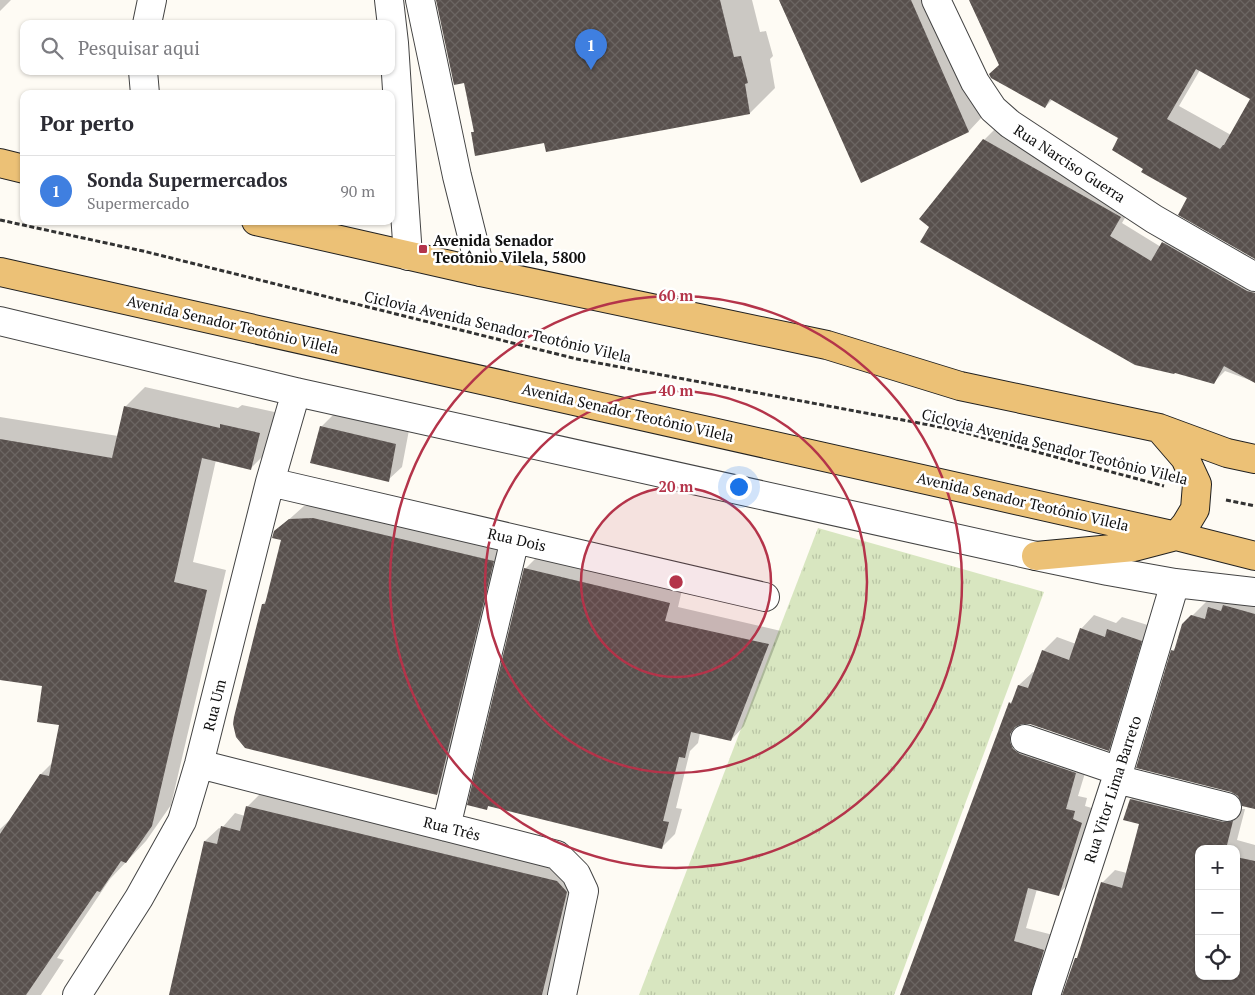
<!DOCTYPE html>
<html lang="pt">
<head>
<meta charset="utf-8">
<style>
	body { margin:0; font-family:"PT Serif",serif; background:#f2f2f3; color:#2b2b33 }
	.controls { position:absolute; right:15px; bottom:15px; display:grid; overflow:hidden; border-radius:10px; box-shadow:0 1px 4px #0004 }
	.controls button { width:45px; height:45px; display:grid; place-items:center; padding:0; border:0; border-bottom:1px solid #e1e1e2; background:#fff; color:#2b2b33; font:25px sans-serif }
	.you { position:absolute; left:738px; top:486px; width:18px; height:18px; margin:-12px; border:4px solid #fff; border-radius:50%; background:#1a73e8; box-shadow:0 0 0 8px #1a73e833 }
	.badge { display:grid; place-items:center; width:32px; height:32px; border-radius:50%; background:#b4344a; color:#fff; font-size:16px; font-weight:700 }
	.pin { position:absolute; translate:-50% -41px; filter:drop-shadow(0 1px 2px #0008) }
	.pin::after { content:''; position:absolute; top:26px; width:18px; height:15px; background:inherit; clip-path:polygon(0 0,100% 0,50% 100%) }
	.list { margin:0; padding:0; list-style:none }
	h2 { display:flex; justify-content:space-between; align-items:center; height:65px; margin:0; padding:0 20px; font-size:21px }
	h2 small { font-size:16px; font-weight:400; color:#7c7c81 }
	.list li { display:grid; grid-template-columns:32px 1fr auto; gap:15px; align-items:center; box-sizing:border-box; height:70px; padding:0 20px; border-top:1px solid #e1e1e2 }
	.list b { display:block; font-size:19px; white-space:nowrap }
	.list p { margin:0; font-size:16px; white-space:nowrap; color:#7c7c81 }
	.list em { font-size:16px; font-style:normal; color:#7c7c81 }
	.icon { flex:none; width:28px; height:28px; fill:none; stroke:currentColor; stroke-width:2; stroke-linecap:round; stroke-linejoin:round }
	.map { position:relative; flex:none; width:1255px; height:995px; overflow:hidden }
	.search { position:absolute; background:#fff; box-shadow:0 1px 4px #0004; left:20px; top:20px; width:375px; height:55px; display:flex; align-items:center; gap:12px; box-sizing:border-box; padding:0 18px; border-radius:10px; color:#7c7c81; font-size:19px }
	.panel { position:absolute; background:#fff; box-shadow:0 1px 4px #0004; left:20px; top:90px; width:375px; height:135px; border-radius:10px }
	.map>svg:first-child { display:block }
	.grass { fill:url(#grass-tufts) }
	.shadow { fill:#0003; fill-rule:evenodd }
	.building { fill:url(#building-cross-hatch); fill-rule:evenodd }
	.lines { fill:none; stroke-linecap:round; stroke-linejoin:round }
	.minor-casing { stroke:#434343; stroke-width:30 }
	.major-casing { stroke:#212121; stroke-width:30 }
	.path { stroke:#323232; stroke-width:3; stroke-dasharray:5 2.5; stroke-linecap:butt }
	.minor { stroke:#fff; stroke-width:28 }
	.major { stroke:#ecc176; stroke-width:28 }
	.ring { fill:none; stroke:#b4344a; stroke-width:2.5 }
	.poi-dot { fill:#b4344a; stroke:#fff; stroke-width:2 }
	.labels { text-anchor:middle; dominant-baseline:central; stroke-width:5; stroke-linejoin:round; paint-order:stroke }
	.street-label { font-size:15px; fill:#101010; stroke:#fff }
	.poi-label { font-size:15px; font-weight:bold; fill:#101010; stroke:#fff; text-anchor:start }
	.centre { fill:#b4344a; stroke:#fff; stroke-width:2.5 }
	.ring-label { font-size:15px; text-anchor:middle; font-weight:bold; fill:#b4344a; stroke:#fff; stroke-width:5; stroke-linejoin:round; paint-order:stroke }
</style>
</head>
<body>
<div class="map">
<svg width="1255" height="995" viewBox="0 0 1255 995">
	<defs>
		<pattern id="grass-tufts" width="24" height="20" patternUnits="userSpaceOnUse" patternTransform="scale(1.25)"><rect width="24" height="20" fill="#d8e6c0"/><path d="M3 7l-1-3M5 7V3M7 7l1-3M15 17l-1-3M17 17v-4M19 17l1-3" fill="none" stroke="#b8c4a4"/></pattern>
		<pattern id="building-cross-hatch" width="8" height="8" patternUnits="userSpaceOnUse" patternTransform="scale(1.25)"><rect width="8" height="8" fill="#58504d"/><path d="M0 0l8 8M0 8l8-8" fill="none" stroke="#6b6562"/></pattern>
	</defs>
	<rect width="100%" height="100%" fill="#fefbf4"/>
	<path class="grass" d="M818 528 1044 592 894 995H639Z"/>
	<path class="shadow" d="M0 0H11L0 11Z
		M437 0H752L760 32 766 31 773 56 770 59 775 88 750 113 545 141 472 133 475 130 465 81Z
		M779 0H928L982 117 969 131 861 181Z
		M969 0H1255V258L1120 138 1053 99 1045 107 1000 65ZM1200 70 1252 99 1231 135 1179 106Z
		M997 127 1133 204 1122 223 1161 247 1176 230 1255 275V382L1225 371 1213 383 984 140Z
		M145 387 238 408 242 405 279 413 271 448 251 468 216 460 193 562 226 570 171 805 146 841 110 879 57 958 64 960 41 995H0V829L13 817 41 774 53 762 61 724 44 685 0 678V417L118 436 125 407Z
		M335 413 409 430 402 467 388 480 321 427Z
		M327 505 506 548 451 781 437 794 263 604 267 600 283 540 275 532 304 506Z
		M539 555 682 590 678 607 781 631 744 726 731 740 700 733 698 743 690 751 676 808 682 809 675 834 661 848 490 805 486 808 525 569Z
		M1255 592V808L1172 651 1177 646 1183 625 1210 598Z
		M1094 615 1116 623 1122 617 1154 627 1122 736 1108 750 1030 723H1023V729L1089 760 1078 796 1087 798 1085 806 1095 809 1072 881 1058 894 1037 889 1026 928 1057 936 1052 995H902L1010 703 1015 698 1019 685 1033 672 1035 673 1043 651 1057 637 1076 644 1081 629Z
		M1144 786 1237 809H1245L1237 840 1255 845V995H1064L1076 959 1079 955 1102 883 1115 870 1127 873 1141 824 1131 799ZM1199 849H1236V976H1199Z
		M260 794 570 868 579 878 552 995H171L205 841 219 828 221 829 235 813 245 816 247 807Z"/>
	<path class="building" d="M436 0H720L734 57 741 56 748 83 745 84 750 114 546 152 544 143 475 156 471 132H474L464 83 454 85Z
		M779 0H911L969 132 861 183Z
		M969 0H1255V259L1178 215 1187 198 1141 172 1143 169 1112 150 1118 138 1050 99 1045 108 991 78 989 74 999 65ZM1196 69 1250 99 1224 145H1223L1220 149 1167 119Z
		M983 139 1121 217 1110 236 1151 261 1162 242 1247 291 1255 293V383L1224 366 1214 384 1175 373 1174 374 1135 365 920 242 929 227 919 219Z
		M124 406 220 428V424L260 433 251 470 202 458 174 582 207 590 152 826 126 863 121 861 100 892 97 891 26 995H0V834L40 774 49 776 59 725 37 722 42 686 0 680V439L112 458Z
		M320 426 396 444 389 482 310 463Z
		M313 518 494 561 437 795 245 748 236 737 233 724 234 717 262 604H265L281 540 272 538 274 531 289 519Z
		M524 568 670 603 665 621 769 644 731 741 691 732 685 758 679 757 663 821 669 822 662 849 488 806 487 810 467 805Z
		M1223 605 1255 614V809L1242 806 1238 796 1231 792 1136 768 1171 650 1174 651 1182 624 1191 615 1205 619 1208 607 1221 611Z
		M1080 628 1105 637 1107 629 1142 641 1109 751 1030 724H1022L1015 727 1010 734V742L1013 749 1020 754 1076 773 1066 809 1075 811 1073 819 1082 823 1059 896 1028 888 1014 941 1044 950 1031 995H900L1009 702 1011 704 1018 685 1028 688 1042 650 1069 660Z
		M1130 799 1223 822 1233 821 1226 849H1199V976H1236V857L1255 861V995H1062L1075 958H1077L1101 882 1122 888 1139 824 1123 820Z
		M246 806 557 881 567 892 542 995H169L204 841 217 844 221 826 240 831Z"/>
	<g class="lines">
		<defs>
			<path id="minor" d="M389 0 394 43 404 198 391 193
				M420 0 457 176 481 272
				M936 0 975 82 993 109 1010 124 1154 219 1255 277
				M147 24 152 0
				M143 71 145 94
				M404 198 408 256
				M0 321 296 392 1036 556 1108 571 1175 583 1255 592
				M270 482 765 597
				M1025 739 1119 771
				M199 764 557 855 576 874 584 891 562 995
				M1116 779 1227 807
				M446 827 515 539
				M77 995 139 898 182 821 199 764 270 482 296 392
				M1046 995 1119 771 1175 583"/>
			<path id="major" d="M0 163 24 169
				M256 221 481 272 827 345 960 386 1159 428 1227 453 1255 459
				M0 272 1176 536 1255 556
				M1036 556 1134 547 1176 536 1186 524 1195 509 1197 484 1185 458 1160 429"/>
		</defs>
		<use href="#minor" class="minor-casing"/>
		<use href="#major" class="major-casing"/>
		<path class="path" d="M0 220 143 251 577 359 951 429 1164 486
			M1226 500 1255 506"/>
		<use href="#minor" class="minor"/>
		<use href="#major" class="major"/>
	</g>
	<circle cx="676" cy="582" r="95" fill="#b4344a" fill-opacity=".12"/>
	<g class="ring">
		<circle cx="676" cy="582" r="95"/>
		<circle cx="676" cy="582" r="191"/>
		<circle cx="676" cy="582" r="286"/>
	</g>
	<rect class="poi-dot" x="418" y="244" width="10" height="10" rx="2.5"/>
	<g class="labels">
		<g class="street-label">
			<text transform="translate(1070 163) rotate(33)">Rua Narciso Guerra</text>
			<text transform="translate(233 324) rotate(13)">Avenida Senador Teotônio Vilela</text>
			<text transform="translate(498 326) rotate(13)">Ciclovia Avenida Senador Teotônio Vilela</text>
			<text transform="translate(628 412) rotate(13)">Avenida Senador Teotônio Vilela</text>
			<text transform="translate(1055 446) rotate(14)">Ciclovia Avenida Senador Teotônio Vilela</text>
			<text transform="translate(1023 501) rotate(13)">Avenida Senador Teotônio Vilela</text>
			<text transform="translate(517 539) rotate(13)">Rua Dois</text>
			<text transform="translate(214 705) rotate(-76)">Rua Um</text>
			<text transform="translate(1112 789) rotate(-72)">Rua Vitor Lima Barreto</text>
			<text transform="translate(452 828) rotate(14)">Rua Três</text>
		</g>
		<g class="poi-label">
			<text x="433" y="240">Avenida Senador<tspan x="433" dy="17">Teotônio Vilela, 5800</tspan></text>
		</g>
	</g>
	<circle cx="676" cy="582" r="8" class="centre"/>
	<g class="ring-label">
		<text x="676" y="301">60 m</text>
		<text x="676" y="396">40 m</text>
		<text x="676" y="492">20 m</text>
	</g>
</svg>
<div class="controls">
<button>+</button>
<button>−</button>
<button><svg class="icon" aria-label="locate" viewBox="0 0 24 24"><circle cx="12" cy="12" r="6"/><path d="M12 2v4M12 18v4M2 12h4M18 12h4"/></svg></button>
</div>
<div class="you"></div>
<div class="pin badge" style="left:591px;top:70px;background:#3f7fe0">1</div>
<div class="search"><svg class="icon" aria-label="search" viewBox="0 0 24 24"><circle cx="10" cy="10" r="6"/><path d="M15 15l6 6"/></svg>Pesquisar aqui</div>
<section class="panel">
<h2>Por perto<small></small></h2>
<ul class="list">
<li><span class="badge" style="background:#3f7fe0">1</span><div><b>Sonda Supermercados</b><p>Supermercado</p></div><em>90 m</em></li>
</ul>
</section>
</div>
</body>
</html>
